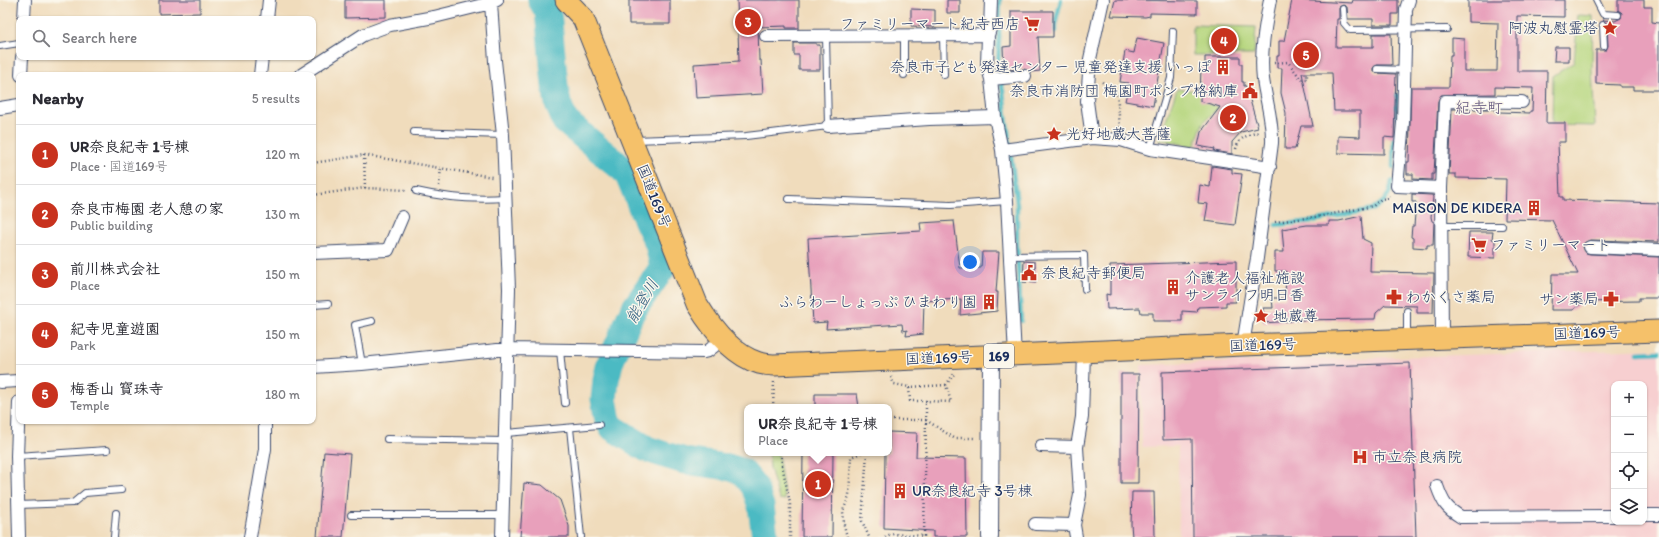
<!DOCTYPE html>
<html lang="en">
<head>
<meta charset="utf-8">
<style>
	body { margin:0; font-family:Itim,"Klee One",sans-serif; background:#f2f2f3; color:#2b2b33 }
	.controls { position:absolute; right:12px; bottom:12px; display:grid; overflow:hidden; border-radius:8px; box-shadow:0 1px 3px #0004 }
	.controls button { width:36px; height:36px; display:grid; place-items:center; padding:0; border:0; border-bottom:1px solid #e1e1e2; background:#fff; color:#2b2b33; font:20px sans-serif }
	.you { position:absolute; left:970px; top:262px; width:14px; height:14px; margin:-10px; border:3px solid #fff; border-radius:50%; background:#1a73e8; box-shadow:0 0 0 6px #1a73e833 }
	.badge { display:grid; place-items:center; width:26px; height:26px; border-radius:50%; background:#c8321e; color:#fff; font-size:13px; font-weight:700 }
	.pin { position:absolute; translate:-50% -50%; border:2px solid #fff; box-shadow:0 1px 4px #0006 }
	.popup { position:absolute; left:744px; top:404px; width:148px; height:52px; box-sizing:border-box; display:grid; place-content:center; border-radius:8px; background:#fff; filter:drop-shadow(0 1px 3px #0005); font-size:13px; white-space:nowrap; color:#7c7c81 }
	.popup b { font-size:15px; color:#2b2b33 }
	.popup::after { content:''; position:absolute; left:50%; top:100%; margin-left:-8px; border:8px solid transparent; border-top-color:#fff }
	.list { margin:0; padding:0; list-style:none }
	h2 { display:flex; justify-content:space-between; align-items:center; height:52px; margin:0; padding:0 16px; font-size:17px }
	h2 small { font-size:13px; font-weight:400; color:#7c7c81 }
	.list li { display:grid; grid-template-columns:26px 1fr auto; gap:12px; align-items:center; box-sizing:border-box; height:60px; padding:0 16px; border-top:1px solid #e1e1e2 }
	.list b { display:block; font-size:15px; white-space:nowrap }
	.list p { margin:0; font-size:13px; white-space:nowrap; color:#7c7c81 }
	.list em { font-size:13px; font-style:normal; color:#7c7c81 }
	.icon { flex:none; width:22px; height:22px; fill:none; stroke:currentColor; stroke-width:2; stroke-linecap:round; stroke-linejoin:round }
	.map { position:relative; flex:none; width:1659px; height:537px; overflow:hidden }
	.search { position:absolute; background:#fff; box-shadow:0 1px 3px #0004; left:16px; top:16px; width:300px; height:44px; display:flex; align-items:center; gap:10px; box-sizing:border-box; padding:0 14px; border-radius:8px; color:#7c7c81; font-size:15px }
	.panel { position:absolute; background:#fff; box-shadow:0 1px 3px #0004; left:16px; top:72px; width:300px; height:352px; border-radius:8px }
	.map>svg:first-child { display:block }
	.built { fill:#f7cfd0; fill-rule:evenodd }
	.green { fill:#b6d67e; stroke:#68826e }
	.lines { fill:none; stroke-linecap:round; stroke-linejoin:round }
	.stream { stroke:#4bbac3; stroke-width:4.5 }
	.river { stroke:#4bbac3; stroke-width:27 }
	.building { fill:#e8a0bb }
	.service-casing { stroke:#3b496c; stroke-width:8 }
	.minor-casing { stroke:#3b496c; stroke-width:14 }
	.tertiary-casing { stroke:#3b496c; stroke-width:18 }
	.trunk-casing { stroke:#3b496c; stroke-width:23 }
	.path { stroke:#3b496c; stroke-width:2.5; stroke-dasharray:1 3; stroke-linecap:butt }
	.service { stroke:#fff; stroke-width:6 }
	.minor { stroke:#fff; stroke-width:12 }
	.tertiary { stroke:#fff; stroke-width:16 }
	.trunk { stroke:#f5c16b; stroke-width:21 }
	.labels { text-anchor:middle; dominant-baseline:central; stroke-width:3; stroke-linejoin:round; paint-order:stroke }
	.shield { fill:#fbf7ec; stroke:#5e6b89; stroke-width:1 }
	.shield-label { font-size:14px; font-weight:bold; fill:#1b2f5e }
	.poi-label { font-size:15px; fill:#1b2f5e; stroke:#fbf7ec; text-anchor:start }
	.street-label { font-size:15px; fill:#1b2f5e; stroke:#fbf7ec }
	.neighbourhood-label { font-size:16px; fill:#63577f; stroke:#fbf7ec }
	.water-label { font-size:16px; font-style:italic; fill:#29597c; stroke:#fbf7ec }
</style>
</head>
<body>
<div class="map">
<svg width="1659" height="537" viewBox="0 0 1659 537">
	<rect width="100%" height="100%" fill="#fbf7ec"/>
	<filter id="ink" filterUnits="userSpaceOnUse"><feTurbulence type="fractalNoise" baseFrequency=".025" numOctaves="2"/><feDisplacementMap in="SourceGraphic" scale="8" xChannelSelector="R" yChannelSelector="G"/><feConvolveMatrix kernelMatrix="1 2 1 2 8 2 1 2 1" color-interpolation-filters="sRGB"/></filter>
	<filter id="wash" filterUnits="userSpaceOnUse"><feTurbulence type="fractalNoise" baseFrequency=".012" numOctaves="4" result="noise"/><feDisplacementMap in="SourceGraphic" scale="16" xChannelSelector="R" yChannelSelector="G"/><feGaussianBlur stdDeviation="0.9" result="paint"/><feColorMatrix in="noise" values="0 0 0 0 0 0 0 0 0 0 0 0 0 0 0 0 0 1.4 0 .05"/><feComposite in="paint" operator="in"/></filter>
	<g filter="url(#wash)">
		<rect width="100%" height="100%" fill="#f0dcbc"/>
		<path class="built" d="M1659 349V537H1179L1178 446 1142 447 1141 365ZM1614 384H1644V522H1614Z"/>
		<path class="green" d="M1578 15 1593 16 1592 69 1595 126 1552 125 1553 76 1574 62Z
			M1193 25 1256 27 1254 55H1193Z
			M1177 89 1224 93 1221 105 1203 123 1194 147 1159 139Z
			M769 453H778L785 500 779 499 770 468Z"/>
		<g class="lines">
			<path class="stream" d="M1000 0 998 69 1003 91 1017 204V245L1021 321
				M1056 31V20L1061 0
				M1394 121 1397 95
				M1393 167 1394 133
				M1276 225 1313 221 1374 209 1384 201 1390 192 1392 181
				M1638 353 1659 352"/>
			<path class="river" d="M541 0 548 12 555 86 558 103 565 121 624 170 630 179 646 219 658 244 663 267 632 312 610 363 606 380 604 399 608 421 613 428 647 449 665 455 685 461 727 467 742 471 754 486 761 506 765 537"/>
		</g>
		<g id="blocks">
			<path class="building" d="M159 0H200V13L159 14Z
				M345 0H386V17L345 18Z
				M629 0H670V24H629Z
				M737 0H799V28H786V26L758 27 759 60H761L763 94 696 98 694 64 739 61Z
				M947 0H960V13H947Z
				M1115 0 1197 1V14L1150 13V16L1145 17 1111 16Z
				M1292 0 1352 3 1353 0H1398V14H1392V25H1373V19H1348L1347 7 1343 5 1339 7V19H1337L1336 47H1373V34H1391L1392 65H1377L1373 68V71L1376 73 1396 74 1394 138 1384 137V154L1338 153V136L1360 137V111H1334L1332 73H1302L1313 126H1301L1295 149H1285L1286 113 1281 93 1282 68H1277V56H1279V41H1284Z
				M1468 0H1564V17L1517 16V71H1547L1546 123H1565V142H1558L1560 197H1563V200L1659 203V242L1590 240 1584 243 1583 247 1586 253 1590 254 1659 257V298H1639V301L1583 302 1573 310H1551L1552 274H1578L1552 220 1505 219 1506 179 1456 178V174H1449L1452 109H1495L1494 111H1499V112L1530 113V111H1532L1533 88 1495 87V94L1441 95 1438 101 1434 174H1432V180L1413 179V174H1407V162H1409L1411 87H1449L1450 55H1452V38L1464 39V71H1497L1498 23 1468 22Z
				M1618 0H1644V7H1652V22L1659 23V90H1633V87H1620V85L1596 84V50H1606L1608 46 1607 24 1603 20 1615 21 1621 18 1622 13 1618 10Z
				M911 9 935 10V27L911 26Z
				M1011 11H1053V37H1038L1040 71 1031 72 1024 69 1004 70 1003 47 1011 46Z
				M1137 38 1164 43 1153 106 1125 101 1129 83 1120 82 1125 51 1134 53Z
				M794 43H816V45H820V70H799V55H794Z
				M1555 47H1569V61H1554Z
				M1205 57H1240V64H1242V82H1244V86H1246L1258 128 1241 132 1232 142V154L1214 151 1215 149 1198 146 1201 132 1220 107 1200 101 1201 65H1205Z
				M1212 166 1232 169V173L1242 174 1235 225 1205 221 1208 204 1198 203 1200 185 1210 187Z
				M1412 194 1432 195 1433 197 1431 217 1432 221 1434 222 1433 245H1427V248L1413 247V238L1411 237 1412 226H1414L1416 202H1412Z
				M1361 216 1363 239 1371 243 1370 272 1434 273 1433 313H1417V306L1385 305 1376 313 1375 319 1292 320V321L1263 323V308H1273L1272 298H1285L1286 271H1275V252H1284L1282 229 1307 225H1329V221H1339Z
				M954 221 960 268H981L982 252H999L996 292H998L997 311 960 315 961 299 924 301 923 334 906 336 907 330 903 331 902 324 826 329 827 322 813 323 808 238 921 231 920 223Z
				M1469 232H1493L1492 239 1495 240V258L1468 257Z
				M1024 261 1035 262 1036 283 1023 282Z
				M1236 261V302H1226V306L1198 307 1197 312 1182 311V321H1153V313H1141L1140 308 1107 309 1106 294 1110 295V265Z
				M1410 363 1416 537H1193L1192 439 1163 440 1162 372Z
				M1121 374H1139L1138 483H1121Z
				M815 394H857L859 407H815Z
				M889 432 917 433 916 457 966 458 967 537H933V531L884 528 885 453H889Z
				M324 452 350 454 343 537H317Z
				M803 453H833L832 537H802Z
				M524 483 542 485 560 500 569 526V537H520Z
				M1132 492H1154L1155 537H1132L1131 524Z"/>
		</g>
	</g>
	<g filter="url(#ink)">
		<use href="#blocks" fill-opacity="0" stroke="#3b496c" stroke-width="1"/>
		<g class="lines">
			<defs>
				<path id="service" d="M1596 0 1603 14 1618 15
					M1343 9 1344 23 1350 30 1447 29
					M1603 25 1604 46
					M943 36 944 75
					M0 46 19 43
					M1377 69 1405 70
					M904 75V36
					M414 132 503 135
					M635 140 746 136 828 126 826 36
					M1150 149 1171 78 1173 31
					M416 191C446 198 475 200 505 198
					M789 199 951 205 1007 201
					M1442 226H1502
					M1010 256 1084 255 1085 289
					M313 305 328 304
					M1407 336V311
					M560 350 565 403
					M362 364 355 325 372 321
					M570 428 581 537
					M506 433 599 425
					M387 439 505 441
					M17 456 107 450
					M18 505 73 503 85 493 121 490
					M351 515H503
					M114 537 116 513"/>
				<path id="minor" d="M991 0 990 29 988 35 987 65 991 79 995 117 1002 150 1007 201 1015 356
					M1409 0 1406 9 1403 123 1397 186 1441 188 1442 338
					M491 3 495 61 503 135 509 289 502 537
					M24 19 25 0
					M267 19 269 0
					M766 36 988 35
					M21 75 22 57
					M260 75 262 57
					M301 75 363 35 390 25 434 17 491 3 497 0
					M991 79 1025 76
					M0 108 19 105
					M828 126 929 119 995 117
					M1092 138 1087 101 1090 59 1103 0
					M1002 150 1092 138 1121 140 1150 149 1270 167
					M1441 188 1445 101 1522 102
					M1590 247 1659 250
					M313 253 388 250 402 217
					M1243 345 1257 258 1272 143C1273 121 1266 101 1263 79 1260 53 1265 26 1270 0
					M313 367 362 364 507 349 704 352 708 351 723 339
					M0 382 19 381
					M19 402 17 456 19 537
					M1041 446 1077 447
					M1437 486C1443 503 1446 508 1461 517L1614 516
					M1644 515H1659
					M1035 524 1074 525
					M250 537 265 449V421
					M1076 537 1074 525 1080 495 1077 447 1082 417 1084 352"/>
				<path id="tertiary" d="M990 537 991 356"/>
				<path id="trunk" d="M566 0 583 18 697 304C711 327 732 355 759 363 763 364 769 365 774 365L1243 345 1659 331"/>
			</defs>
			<use href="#service" class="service-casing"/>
			<use href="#minor" class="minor-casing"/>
			<use href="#tertiary" class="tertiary-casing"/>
			<use href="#trunk" class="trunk-casing"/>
			<path class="path" d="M1274 63 1288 62 1301 79H1307V75
				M1102 82 1117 93 1120 127
				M1236 149C1239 137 1248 135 1259 132
				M364 155 365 188
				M313 163 364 155 492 177
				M439 186 441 168
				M313 195 365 188 407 190
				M1275 222 1322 216 1373 206 1381 199 1389 198 1390 196
				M891 377 894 384 909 387 910 401H926V420L954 438H976
				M946 385 954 374
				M909 387 946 385 951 402 926 401
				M773 407 774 382
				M889 420H926L924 536
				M781 453 782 465 790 503V537
				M867 453 862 521 869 537
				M847 537 844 525 843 511 849 496 851 457 861 453
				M885 537 891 534 924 536V537"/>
			<use href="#service" class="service"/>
			<use href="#minor" class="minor"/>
			<use href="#tertiary" class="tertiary"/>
			<use href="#trunk" class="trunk"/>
		</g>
	</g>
	<defs>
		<symbol id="supermarket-bare" viewBox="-9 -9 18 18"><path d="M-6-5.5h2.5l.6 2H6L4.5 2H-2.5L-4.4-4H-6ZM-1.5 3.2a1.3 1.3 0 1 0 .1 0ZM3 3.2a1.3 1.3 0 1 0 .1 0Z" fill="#c8321e" stroke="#fbf7ec" stroke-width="2.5" paint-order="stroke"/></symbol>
		<symbol id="sight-bare" viewBox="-9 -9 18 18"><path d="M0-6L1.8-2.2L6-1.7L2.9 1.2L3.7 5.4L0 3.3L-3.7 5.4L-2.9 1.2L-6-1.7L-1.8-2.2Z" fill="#c8321e" stroke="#fbf7ec" stroke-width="2.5" paint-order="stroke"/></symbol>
		<symbol id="building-bare" viewBox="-9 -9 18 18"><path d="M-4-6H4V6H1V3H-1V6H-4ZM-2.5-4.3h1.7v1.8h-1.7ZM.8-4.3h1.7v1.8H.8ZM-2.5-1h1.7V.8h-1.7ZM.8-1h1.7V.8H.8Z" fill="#c8321e" stroke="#fbf7ec" stroke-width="2.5" paint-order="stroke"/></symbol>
		<symbol id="civic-bare" viewBox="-9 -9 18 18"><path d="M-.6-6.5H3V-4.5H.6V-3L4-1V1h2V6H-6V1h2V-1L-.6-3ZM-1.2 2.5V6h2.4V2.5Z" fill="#c8321e" stroke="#fbf7ec" stroke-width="2.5" paint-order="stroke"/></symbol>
		<symbol id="pharmacy-bare" viewBox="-9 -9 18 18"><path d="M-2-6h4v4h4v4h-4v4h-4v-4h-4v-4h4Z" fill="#c8321e" stroke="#fbf7ec" stroke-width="2.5" paint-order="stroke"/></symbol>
		<symbol id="hospital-bare" viewBox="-9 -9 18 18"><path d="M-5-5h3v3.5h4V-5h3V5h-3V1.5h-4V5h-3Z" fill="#c8321e" stroke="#fbf7ec" stroke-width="2.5" paint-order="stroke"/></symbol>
	</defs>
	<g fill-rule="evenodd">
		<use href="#supermarket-bare" x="1021" y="13" width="22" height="22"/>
		<use href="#sight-bare" x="1599" y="17" width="22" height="22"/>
		<use href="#building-bare" x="1212" y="56" width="22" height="22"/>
		<use href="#civic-bare" x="1239" y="80" width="22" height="22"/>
		<use href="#sight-bare" x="1043" y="123" width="22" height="22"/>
		<use href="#building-bare" x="1523" y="197" width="22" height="22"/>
		<use href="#supermarket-bare" x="1468" y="234" width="22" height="22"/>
		<use href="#civic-bare" x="1018" y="262" width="22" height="22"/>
		<use href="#building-bare" x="1162" y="276" width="22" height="22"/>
		<use href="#pharmacy-bare" x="1383" y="286" width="22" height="22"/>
		<use href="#pharmacy-bare" x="1600" y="288" width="22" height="22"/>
		<use href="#building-bare" x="978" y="291" width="22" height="22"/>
		<use href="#sight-bare" x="1250" y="305" width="22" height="22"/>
		<use href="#hospital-bare" x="1349" y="446" width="22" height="22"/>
		<use href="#building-bare" x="889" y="480" width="22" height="22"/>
	</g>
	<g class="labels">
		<rect class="shield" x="984" y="344" width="30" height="24" rx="3"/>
		<g class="shield-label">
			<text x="999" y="356">169</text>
		</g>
		<g class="poi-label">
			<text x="1020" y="24" text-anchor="end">ファミリーマート紀寺西店</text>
			<text x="1598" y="28" text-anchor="end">阿波丸慰霊塔</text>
			<text x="1211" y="67" text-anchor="end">奈良市子ども発達センター 児童発達支援 いっぽ</text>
			<text x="1238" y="91" text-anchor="end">奈良市消防団 梅園町ポンプ格納庫</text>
			<text x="1066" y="134">光好地蔵大菩薩</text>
			<text x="1522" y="208" text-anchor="end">MAISON DE KIDERA</text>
			<text x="1491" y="245">ファミリーマート</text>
			<text x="1041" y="273">奈良紀寺郵便局</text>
			<text x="1185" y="278">介護老人福祉施設<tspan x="1185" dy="17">サンライフ明日香</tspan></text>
			<text x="1406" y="297">わかくさ薬局</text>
			<text x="1599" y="299" text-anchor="end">サン薬局</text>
			<text x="977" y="302" text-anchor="end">ふらわーしょっぷ ひまわり園</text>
			<text x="1273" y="316">地蔵尊</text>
			<text x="1372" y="457">市立奈良病院</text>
			<text x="912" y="491">UR奈良紀寺 3号棟</text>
		</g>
		<g class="street-label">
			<text transform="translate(654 196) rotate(68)">国道169号</text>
			<text transform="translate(1587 333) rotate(-2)">国道169号</text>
			<text transform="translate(1263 345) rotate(-2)">国道169号</text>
			<text transform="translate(939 358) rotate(-2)">国道169号</text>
		</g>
		<g class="neighbourhood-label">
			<text x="1479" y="107">紀寺町</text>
		</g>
		<g class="water-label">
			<text transform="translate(642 301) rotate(-59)">能登川</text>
		</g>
	</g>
</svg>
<div class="controls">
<button>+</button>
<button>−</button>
<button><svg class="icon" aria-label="locate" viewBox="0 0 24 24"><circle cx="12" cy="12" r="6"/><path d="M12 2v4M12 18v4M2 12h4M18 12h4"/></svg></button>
<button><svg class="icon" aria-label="layers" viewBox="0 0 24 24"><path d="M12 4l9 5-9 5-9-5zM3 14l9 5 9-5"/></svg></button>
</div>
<div class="you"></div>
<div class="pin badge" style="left:818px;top:484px">1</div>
<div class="popup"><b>UR奈良紀寺 1号棟</b>Place</div>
<div class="pin badge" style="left:1233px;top:118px">2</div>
<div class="pin badge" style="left:748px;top:22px">3</div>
<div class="pin badge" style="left:1224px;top:41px">4</div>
<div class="pin badge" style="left:1306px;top:55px">5</div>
<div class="search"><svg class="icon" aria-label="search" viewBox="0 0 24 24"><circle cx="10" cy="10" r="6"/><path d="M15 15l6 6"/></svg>Search here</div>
<section class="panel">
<h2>Nearby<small>5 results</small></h2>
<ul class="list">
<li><span class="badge">1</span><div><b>UR奈良紀寺 1号棟</b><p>Place · 国道169号</p></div><em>120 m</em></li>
<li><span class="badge">2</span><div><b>奈良市梅園 老人憩の家</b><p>Public building</p></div><em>130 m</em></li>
<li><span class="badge">3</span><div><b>前川株式会社</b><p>Place</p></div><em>150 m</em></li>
<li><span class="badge">4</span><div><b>紀寺児童遊園</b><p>Park</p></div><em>150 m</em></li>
<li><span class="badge">5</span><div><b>梅香山 寳珠寺</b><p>Temple</p></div><em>180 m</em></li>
</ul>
</section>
</div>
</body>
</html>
